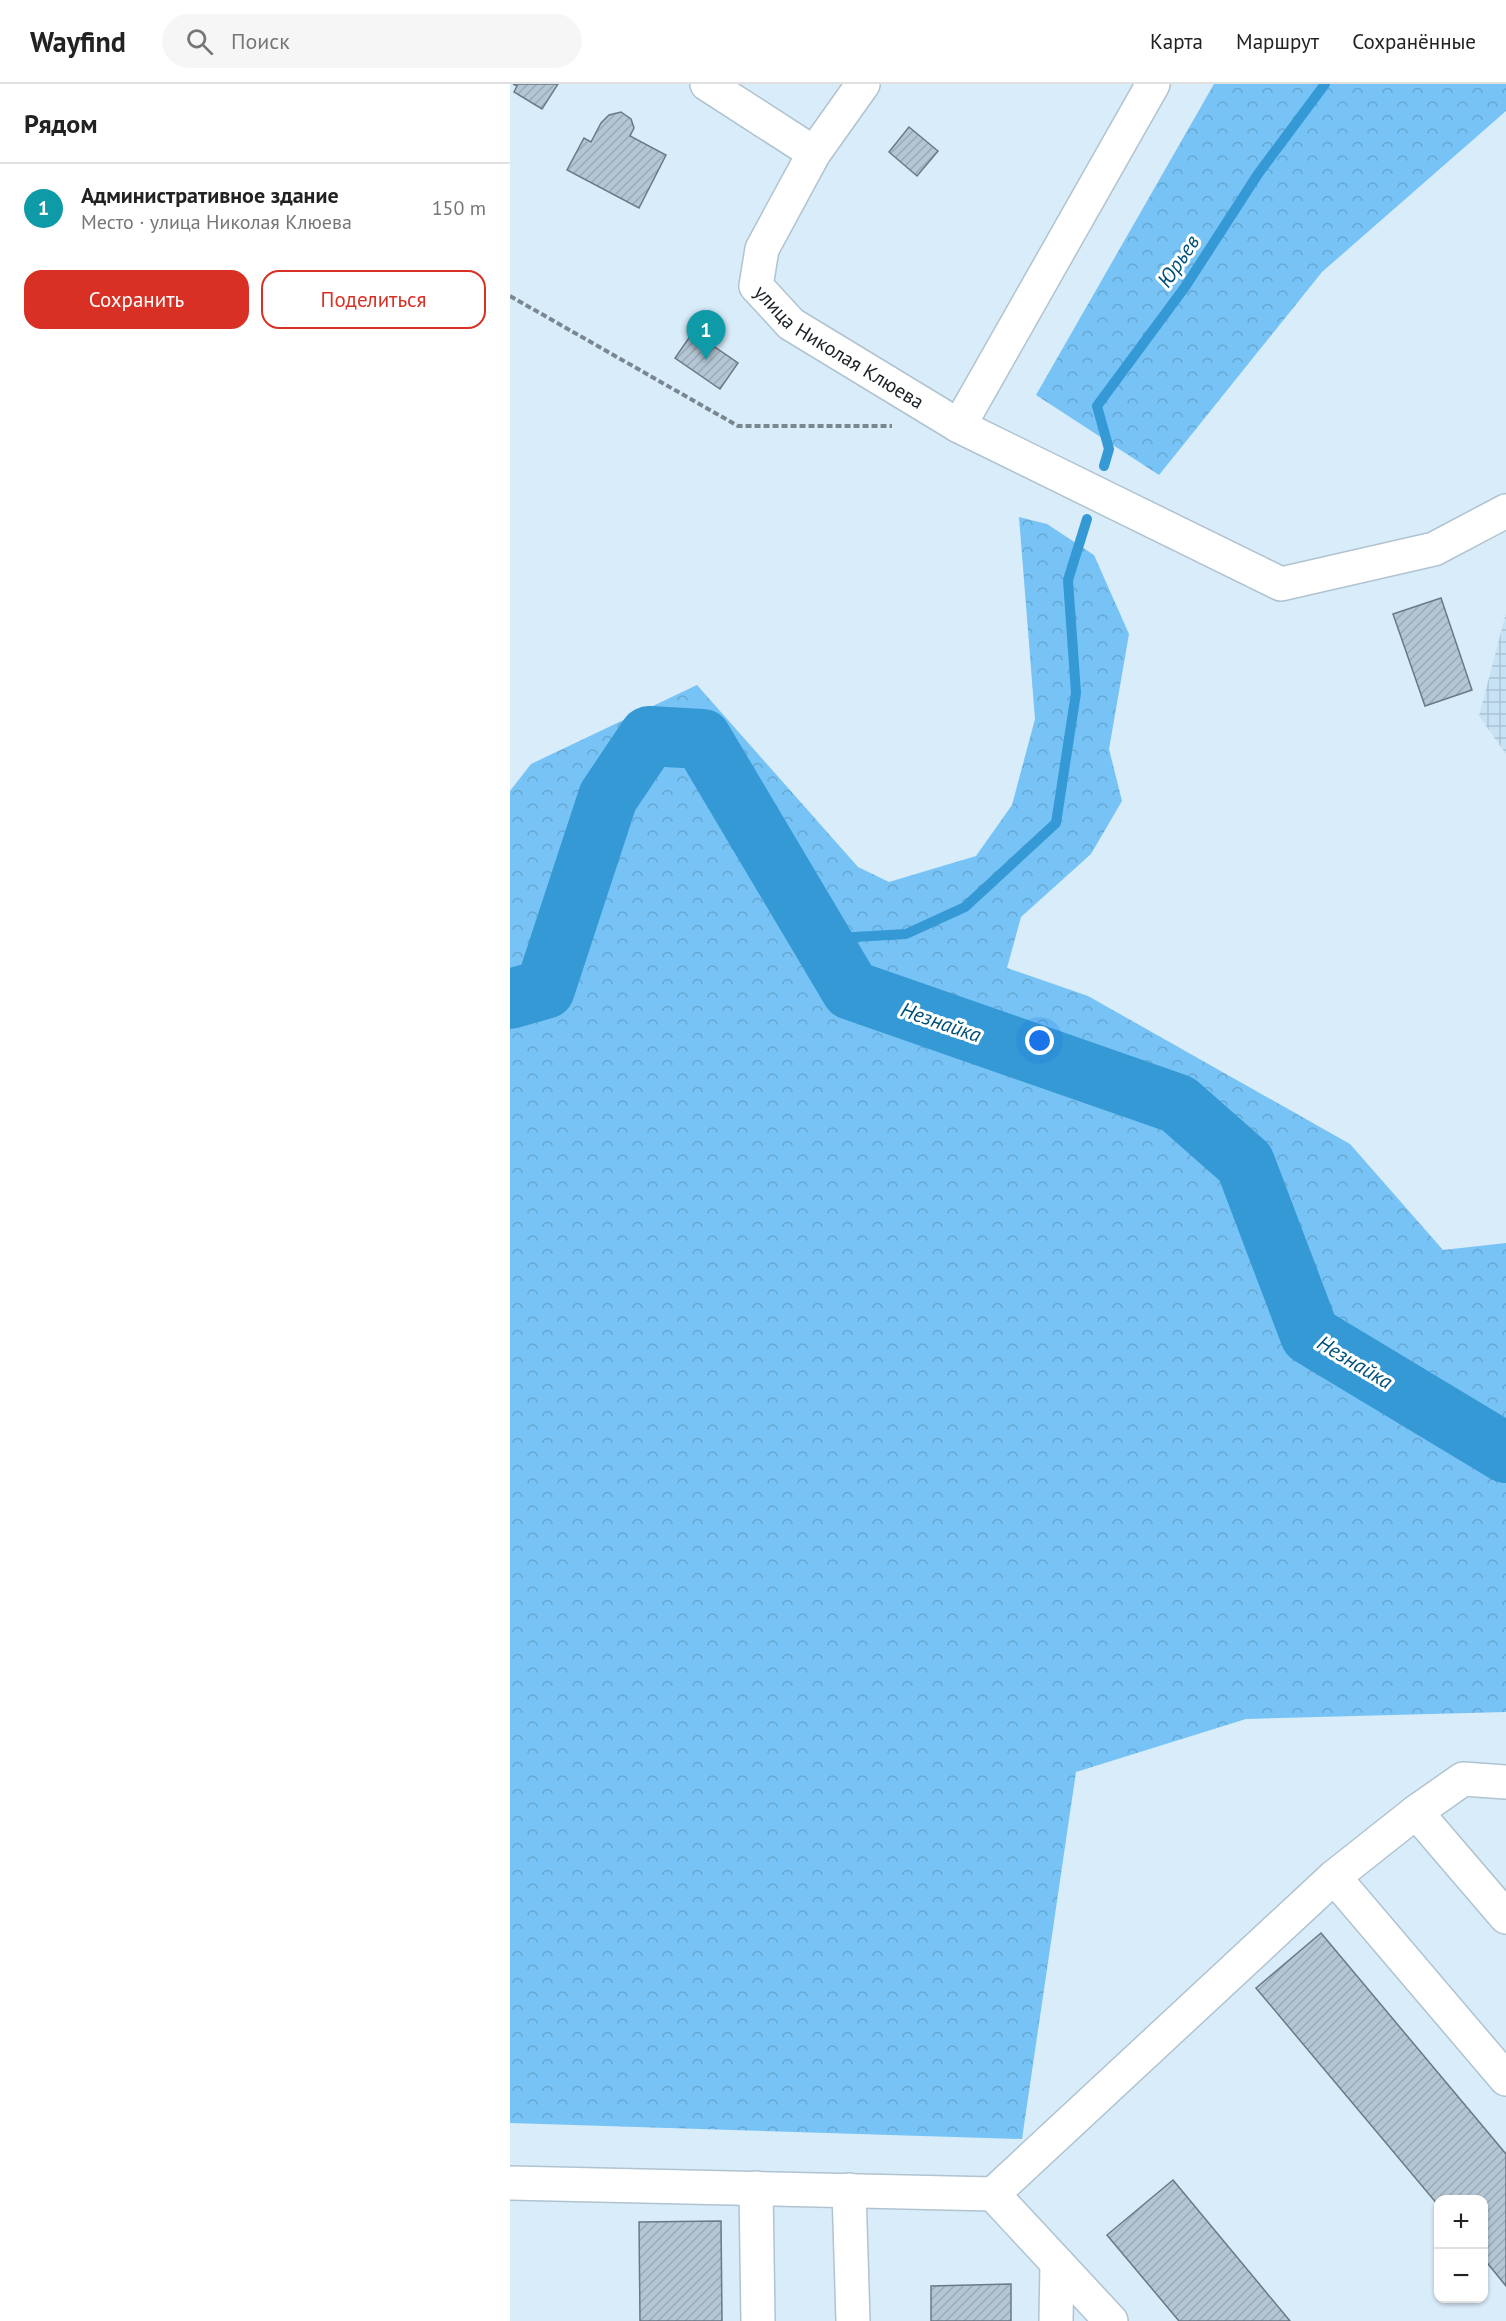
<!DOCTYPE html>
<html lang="ru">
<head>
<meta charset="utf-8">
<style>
	body { margin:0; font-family:"PT Sans",sans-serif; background:#f6f6f6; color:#222 }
	.controls { position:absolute; right:18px; bottom:18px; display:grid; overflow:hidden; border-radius:12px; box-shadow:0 2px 4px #0004 }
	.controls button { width:54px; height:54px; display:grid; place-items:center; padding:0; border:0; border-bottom:2px solid #e0e0e0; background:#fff; color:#222; font:30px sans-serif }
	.you { position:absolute; left:530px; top:957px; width:21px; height:21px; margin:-15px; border:4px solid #fff; border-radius:50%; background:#1a73e8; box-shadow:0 0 0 9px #1a73e833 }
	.badge { display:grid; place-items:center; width:39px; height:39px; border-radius:50%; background:#d93025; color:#fff; font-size:20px; font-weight:700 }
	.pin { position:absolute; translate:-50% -50px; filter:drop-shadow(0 2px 3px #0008) }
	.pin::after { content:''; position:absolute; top:32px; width:21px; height:18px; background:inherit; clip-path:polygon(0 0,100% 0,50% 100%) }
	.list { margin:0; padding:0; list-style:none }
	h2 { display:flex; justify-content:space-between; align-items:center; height:78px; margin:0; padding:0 24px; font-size:26px }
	h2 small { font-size:20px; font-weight:400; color:#767676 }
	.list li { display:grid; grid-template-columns:39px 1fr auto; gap:18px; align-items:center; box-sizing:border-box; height:90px; padding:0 24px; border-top:2px solid #e0e0e0 }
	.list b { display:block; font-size:22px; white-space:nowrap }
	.list p { margin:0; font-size:20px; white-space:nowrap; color:#767676 }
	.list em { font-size:20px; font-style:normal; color:#767676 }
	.actions { display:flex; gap:12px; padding:18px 24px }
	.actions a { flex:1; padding:14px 0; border:2px solid #d93025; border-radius:18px; text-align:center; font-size:21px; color:#d93025 }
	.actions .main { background:#d93025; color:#fff }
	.icon { flex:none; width:33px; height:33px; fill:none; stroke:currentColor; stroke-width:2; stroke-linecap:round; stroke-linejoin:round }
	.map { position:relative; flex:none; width:996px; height:2237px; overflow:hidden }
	header { display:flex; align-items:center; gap:36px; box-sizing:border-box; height:84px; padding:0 30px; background:#fff; border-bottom:2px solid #e0e0e0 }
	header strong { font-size:28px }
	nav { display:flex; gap:33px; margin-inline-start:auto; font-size:21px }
	.search { width:420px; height:54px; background:#f6f6f6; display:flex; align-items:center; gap:15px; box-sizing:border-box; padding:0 21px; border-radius:33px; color:#767676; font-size:22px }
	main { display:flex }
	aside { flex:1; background:#fff }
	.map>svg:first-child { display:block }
	.industrial { fill:url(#industrial-grid) }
	.forest { fill:url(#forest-crowns) }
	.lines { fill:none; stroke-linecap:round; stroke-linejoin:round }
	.stream { stroke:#3499d4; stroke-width:10 }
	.river { stroke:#3499d4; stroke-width:60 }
	.building { fill:url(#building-hatch); stroke:#697a86; stroke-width:1.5 }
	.minor-casing { stroke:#b0c3d0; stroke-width:36 }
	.path { stroke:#7a8791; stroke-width:4; stroke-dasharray:6 3; stroke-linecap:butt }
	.minor { stroke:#fff; stroke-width:33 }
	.labels { text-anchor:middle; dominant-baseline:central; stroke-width:6; stroke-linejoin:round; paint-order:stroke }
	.street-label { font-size:20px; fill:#1a2126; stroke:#fff }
	.water-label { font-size:21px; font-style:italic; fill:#005179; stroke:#fff }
</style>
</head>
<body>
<header>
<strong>Wayfind</strong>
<div class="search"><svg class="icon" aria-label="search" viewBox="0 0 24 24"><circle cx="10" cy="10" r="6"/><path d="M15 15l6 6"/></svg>Поиск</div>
<nav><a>Карта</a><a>Маршрут</a><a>Сохранённые</a></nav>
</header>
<main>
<aside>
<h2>Рядом<small></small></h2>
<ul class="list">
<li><span class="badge" style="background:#0f9aa8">1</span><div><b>Административное здание</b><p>Место · улица Николая Клюева</p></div><em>150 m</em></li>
</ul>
<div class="actions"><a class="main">Сохранить</a><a>Поделиться</a></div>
</aside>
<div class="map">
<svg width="996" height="2237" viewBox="0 0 996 2237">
	<defs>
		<pattern id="industrial-grid" width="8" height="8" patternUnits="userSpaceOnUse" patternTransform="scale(1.5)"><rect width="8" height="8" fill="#c8e2f5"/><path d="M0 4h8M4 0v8" fill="none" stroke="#abc2d2"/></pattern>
		<pattern id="forest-crowns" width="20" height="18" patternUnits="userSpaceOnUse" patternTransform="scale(1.5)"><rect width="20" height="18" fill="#77c3f5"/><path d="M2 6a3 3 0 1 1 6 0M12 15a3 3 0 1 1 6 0" fill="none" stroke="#66a7d2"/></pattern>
		<pattern id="building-hatch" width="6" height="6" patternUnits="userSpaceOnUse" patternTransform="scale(1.5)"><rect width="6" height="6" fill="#b4c6d4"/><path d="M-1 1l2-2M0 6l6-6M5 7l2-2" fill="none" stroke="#9aaab6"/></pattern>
	</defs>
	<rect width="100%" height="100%" fill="#d9ecfa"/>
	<path class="industrial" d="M996 529V670L969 632Z"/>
	<path class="forest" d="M704 0H996V27L812 188 649 391 526 311Z
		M509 433 537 440 584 471 619 550 599 665 612 717 581 770 511 833 497 884 578 912 840 1060 933 1166 996 1159V1628L736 1635 566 1688 512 2055 0 2039V707L21 680 187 601 348 783 379 798 466 772 502 721 525 635Z"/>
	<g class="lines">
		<path class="stream" d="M594 382 599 365 587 322 675 203 748 90 815 0
			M310 855 396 850 455 823 546 739 566 609 558 496 577 435"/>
		<path class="river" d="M0 915 35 905 98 713 139 652 192 655 341 906 668 1020 735 1079 800 1251 996 1369"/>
	</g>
	<path class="building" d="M3 0H48L32 25 4 8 7 2Z
		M111 28 121 35 124 44 120 52 156 71 129 124 57 86 74 54 81 58 91 39 99 31Z
		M399 43 428 67 407 92 379 68Z
		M183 248 228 279 210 305 165 274Z
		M931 514 962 606 915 622 883 530Z
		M811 1849 996 2070V2202L974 2175V2116H928V2121L746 1904Z
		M663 2096 780 2237H669L597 2151Z
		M211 2137 212 2237H130L129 2138Z
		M501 2200V2237H421V2202Z"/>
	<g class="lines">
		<defs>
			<g id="minor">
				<path id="s1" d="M197 0 304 69 252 165 246 202 281 240 449 342 771 500 924 465 996 427"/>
				<path d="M304 69 353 0"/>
				<path d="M449 342 643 0"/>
				<path d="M906 1728 953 1695 996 1698"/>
				<path d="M996 1833 906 1728 824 1793 996 1995"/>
				<path d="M0 2099 483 2110 824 1793"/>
				<path d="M246 2104 248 2237"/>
				<path d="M339 2106 343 2237"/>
				<path d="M483 2110 601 2237"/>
				<path d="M546 2237 547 2179"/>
			</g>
		</defs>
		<use href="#minor" class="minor-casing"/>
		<path class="path" d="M0 212 228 342H382"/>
		<use href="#minor" class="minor"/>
	</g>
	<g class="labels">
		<g class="street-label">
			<text stroke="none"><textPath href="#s1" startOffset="378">улица Николая Клюева</textPath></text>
		</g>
		<g class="water-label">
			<text transform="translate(668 177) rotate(-56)">Юрьев</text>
			<text transform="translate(431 938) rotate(19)">Незнайка</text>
			<text transform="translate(845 1278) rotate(31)">Незнайка</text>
		</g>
	</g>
</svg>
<div class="controls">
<button>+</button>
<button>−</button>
</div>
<div class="you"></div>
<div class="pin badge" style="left:196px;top:276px;background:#0f9aa8">1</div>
</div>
</main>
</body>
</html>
